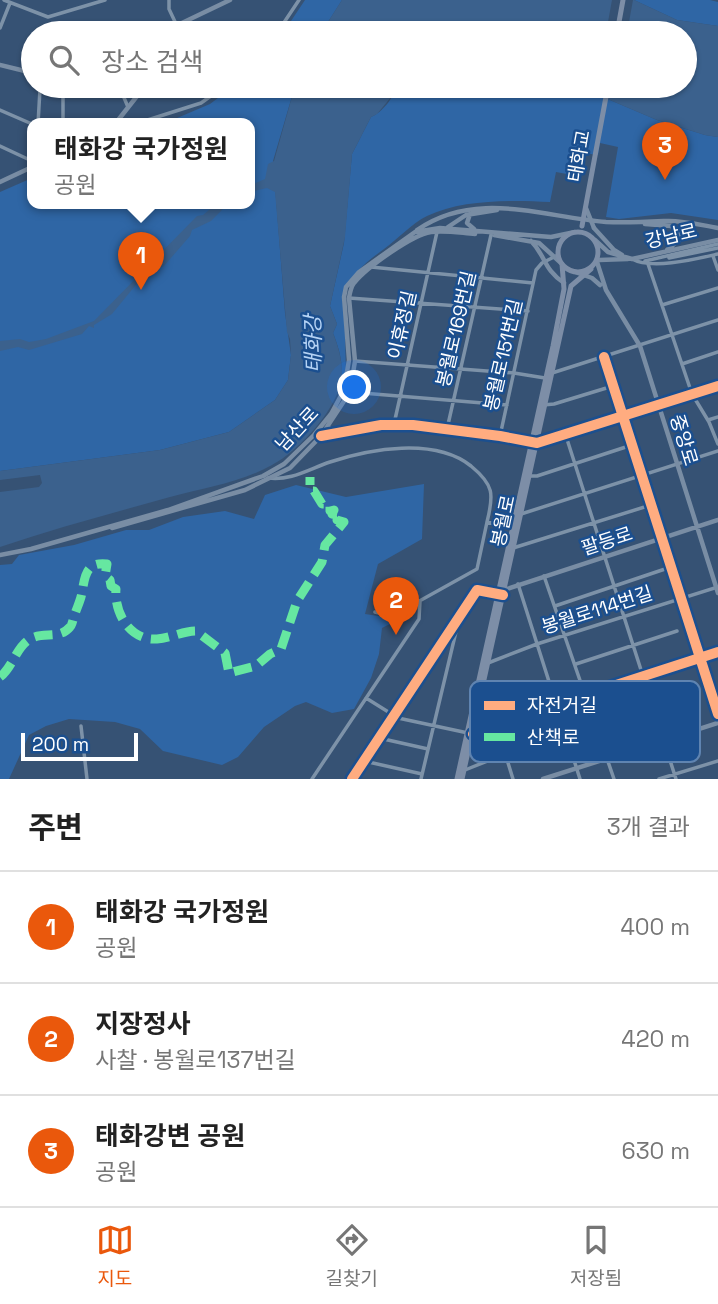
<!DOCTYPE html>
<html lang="ko">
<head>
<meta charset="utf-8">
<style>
	body { margin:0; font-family:"Space Grotesk","Noto Sans KR",sans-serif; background:#f2f2f2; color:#222 }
	.scale { position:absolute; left:21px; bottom:18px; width:117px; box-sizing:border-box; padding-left:7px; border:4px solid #fff; border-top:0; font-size:19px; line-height:24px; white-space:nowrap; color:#fff; -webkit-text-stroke:5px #1b4f8f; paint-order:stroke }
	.you { position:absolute; left:355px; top:388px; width:24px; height:24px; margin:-18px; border:5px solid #fff; border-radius:50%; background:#1a73e8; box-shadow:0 0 0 10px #1a73e833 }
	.badge { display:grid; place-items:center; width:46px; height:46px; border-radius:50%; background:#ea580c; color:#fff; font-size:23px; font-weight:700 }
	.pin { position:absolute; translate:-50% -58px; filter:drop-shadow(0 2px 4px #0008) }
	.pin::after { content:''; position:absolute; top:37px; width:24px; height:21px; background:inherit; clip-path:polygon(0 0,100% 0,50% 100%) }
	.popup { position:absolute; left:27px; top:118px; width:228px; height:91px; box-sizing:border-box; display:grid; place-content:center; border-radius:14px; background:#fff; filter:drop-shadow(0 2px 5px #0005); font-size:23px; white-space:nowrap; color:#767676 }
	.popup b { font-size:26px; color:#222 }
	.popup::after { content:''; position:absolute; left:50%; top:100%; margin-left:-14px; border:14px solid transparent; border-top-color:#fff }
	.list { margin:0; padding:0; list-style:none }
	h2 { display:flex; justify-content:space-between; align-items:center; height:91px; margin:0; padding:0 28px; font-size:30px }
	h2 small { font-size:23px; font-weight:400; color:#767676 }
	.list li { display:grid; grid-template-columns:46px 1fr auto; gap:21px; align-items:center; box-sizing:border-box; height:112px; padding:0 28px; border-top:2px solid #e0e0e0 }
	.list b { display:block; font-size:26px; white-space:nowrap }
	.list p { margin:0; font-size:23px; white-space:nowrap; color:#767676 }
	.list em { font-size:23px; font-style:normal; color:#767676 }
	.icon { flex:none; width:38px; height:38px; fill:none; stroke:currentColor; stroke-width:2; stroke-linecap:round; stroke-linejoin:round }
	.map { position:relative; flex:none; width:718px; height:779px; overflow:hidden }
	.search { position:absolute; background:#fff; box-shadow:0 2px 5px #0004; left:21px; right:21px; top:21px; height:77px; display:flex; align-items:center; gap:18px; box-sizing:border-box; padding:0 24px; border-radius:38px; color:#767676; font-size:26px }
	.sheet { height:427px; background:#fff }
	nav { display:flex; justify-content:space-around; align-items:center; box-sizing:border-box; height:98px; border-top:2px solid #e0e0e0; background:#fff; font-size:19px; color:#767676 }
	nav a { display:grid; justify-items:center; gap:4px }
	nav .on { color:#ea580c }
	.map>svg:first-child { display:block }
	.green { fill:#2f66a5 }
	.water { fill:#3b618d }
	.pier { fill:#365274 }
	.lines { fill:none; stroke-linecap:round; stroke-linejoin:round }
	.street { stroke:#7d92a8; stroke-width:3.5 }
	.secondary { stroke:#798da4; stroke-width:4.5 }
	.primary { stroke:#7d8ea7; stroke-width:5 }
	.secondary-bridge { stroke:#798da4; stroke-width:4.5 }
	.primary-bridge { stroke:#7d8ea7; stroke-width:5 }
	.quiet { stroke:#66e7a1; stroke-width:9; stroke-dasharray:18 9; stroke-linecap:butt }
	.cycleway-casing { stroke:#1b4f8f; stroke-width:15 }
	.cycleway { stroke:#ffac80; stroke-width:10 }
	.labels { text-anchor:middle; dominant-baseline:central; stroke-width:5; stroke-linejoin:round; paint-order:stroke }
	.street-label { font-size:19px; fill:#fff; stroke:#1b4f8f }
	.water-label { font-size:21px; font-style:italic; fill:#b5d3f5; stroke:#1b4f8f }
	.key { fill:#1b4f8f; stroke:#5f84b1; stroke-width:2 }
	.key-label { font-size:19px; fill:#fff }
</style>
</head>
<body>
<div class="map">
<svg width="718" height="779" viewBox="0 0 718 779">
	<rect width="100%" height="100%" fill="#365274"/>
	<path class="green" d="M305 0H342L321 33H283Z
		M634 0H710L718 2V26L677 20Z
		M234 86H295L273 161 285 313 291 355 288 380 275 400 229 432 160 450 0 471V192L32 178V204H249V124H163L210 104Z
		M397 86H577L657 120 705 135 718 137V220L671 213 619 219 606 217 618 147 600 143 598 155 576 152 572 175 556 172 550 202C513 200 462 199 427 216 412 223 398 239 384 249 366 262 350 275 344 297L346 373 339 387C345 368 340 351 333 333L337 324 330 306 344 243 352 154 371 117C382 113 394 97 397 86Z
		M424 484 422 539 378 564 365 614 385 617 408 610 406 616 382 628 379 654 371 678 354 709 332 713 306 702 295 706 264 727 238 757 222 765 163 751 140 729 115 722 69 719 46 726 29 735 9 779H0V565L12 564 19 555 74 545 126 530H149L183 517 225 511 254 519 265 495 296 485 346 497Z"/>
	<path class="water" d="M342 0H634L677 20 718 26V137L705 135 657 120 577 86H685V33H321Z
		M295 86H397L396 91 377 114 371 117 352 154 345 237 330 306 337 324 333 333C338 346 342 359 342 374 341 406 299 451 272 465 242 482 204 488 170 497 113 513 56 528 0 547V492L39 487 42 483 40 475 0 480V471L160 450 229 432 275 400 288 380 291 355 290 339 287 332 275 192 267 188 250 192 249 186 265 179 268 164 274 161Z
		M216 204H228L211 221 192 230 190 236 164 266 144 275 112 314 94 325V328L89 326 82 334 29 350 18 347 0 351V341L20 339 29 342 46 339 94 321 197 216 203 215Z"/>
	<path class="pier" d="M612 0H633L627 33H606Z"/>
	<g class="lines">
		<path class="street" d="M4 0 48 17 105 0
			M169 0V9L177 26
			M0 28 10 3
			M277 33 299 0
			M119 86 128 107
			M0 110 32 124
			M38 124 40 89
			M63 124V86
			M135 124 201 103 225 86
			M0 146 32 161
			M713 256 718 270
			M669 258 718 248
			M632 259C652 270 696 259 718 254
			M645 261 718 244
			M648 264 692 394 709 422 718 444
			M371 267 533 283
			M349 298 528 311
			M662 305 718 288
			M604 357 718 714
			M355 361 514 373 545 378
			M682 364 718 352
			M552 373 718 320
			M350 392 507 405
			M543 405 554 404 613 386
			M708 420 718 417
			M394 424 437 232
			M447 429 491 235
			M565 433 676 779
			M322 435 381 425H413L500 436 537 443 718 386
			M500 436 536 270 542 263 558 255
			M529 476H537L632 445
			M268 478C291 481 309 469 330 462 370 449 434 437 471 466 494 485 494 494 487 522
			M521 514 718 451
			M513 548 651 505
			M544 576 614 779
			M518 584 580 779
			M555 606 671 567
			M375 612 387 615 405 609 477 569 487 522 513 528
			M488 663 537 644 718 587
			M576 664 677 631
			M366 698 398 718 468 733
			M496 724 513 779
			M81 726 87 779
			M473 734 496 724 718 652
			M379 738 428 749
			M364 761 422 774
			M465 770 505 754
			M312 779 419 619 420 601
			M421 779 459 619
			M659 779 718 761"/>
		<path class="secondary" d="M177 26 178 33
			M161 33 230 0
			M181 33 187 22
			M0 65 33 73
			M115 124 145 86
			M0 182 32 167
			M470 214 467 223 474 229
			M645 224 671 226 679 231 680 239 667 250
			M448 227 466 215 497 210
			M594 228 614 250 622 255
			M417 230C476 189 542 217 606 222 626 223 645 222 665 221 683 220 700 225 718 228
			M494 235 539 243 561 263
			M595 240 608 252 632 259 718 240
			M531 241C546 256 543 269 564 283
			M628 259 599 260 597 262 606 290 640 346 718 593
			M575 272 592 278 600 285
			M328 426 330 431 336 433
			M112 528 245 490 290 468 321 436 350 392 355 361 349 298C350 292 351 287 354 283 367 267 412 235 431 232 445 230 461 233 475 234
			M0 555 31 549 168 510 263 476 284 464 314 435 331 414 344 390 349 360 344 297 346 287 359 272 415 232 440 228 551 237 575 232
			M504 590 718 520
			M352 779 477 590 501 595
			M543 779 718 723"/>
		<path class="primary" d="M617 33 623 0
			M558 252a20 20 0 1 1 40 0a20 20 0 1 1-40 0Z
			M457 779 553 346 564 289 562 264
			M462 779 571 286 591 269"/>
		<path class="secondary-bridge" d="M586 208 594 228"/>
		<path class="primary-bridge" d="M582 226 608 86"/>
		<path class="quiet" d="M0 677C13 667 16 647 30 639 44 631 59 640 70 627 72 626 73 619 74 617 76 610 79 604 81 597 85 581 83 561 107 564L105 576 110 580 111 586 116 589C114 613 130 641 157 639 171 638 183 631 196 631L225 653 229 673 256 666 270 654 281 649 297 601 322 562 325 545 344 522 337 520 342 516 332 514 334 510 330 511V504H322L314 491H310V477"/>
		<defs>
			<path id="cycleway" d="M604 357 718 714
				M321 436 381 425H413L500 436 537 443 718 386
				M473 734 496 724 718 652
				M352 779 477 590 503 595"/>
		</defs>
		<use href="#cycleway" class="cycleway-casing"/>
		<use href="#cycleway" class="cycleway"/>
	</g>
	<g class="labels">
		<g class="street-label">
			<text transform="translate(579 156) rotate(-80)">태화교</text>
			<text transform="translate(671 236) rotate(-13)">강남로</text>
			<text transform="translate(402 325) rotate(-77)">이휴정길</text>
			<text transform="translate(456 329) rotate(-77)">봉월로169번길</text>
			<text transform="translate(503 355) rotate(-77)">봉월로151번길</text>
			<text transform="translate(297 429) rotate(-47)">남산로</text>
			<text transform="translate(684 440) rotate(73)">중앙로</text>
			<text transform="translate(503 521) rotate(-78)">봉월로</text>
			<text transform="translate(607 541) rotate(-18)">팔등로</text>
			<text transform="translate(597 610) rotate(-18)">봉월로114번길</text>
		</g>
		<g class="water-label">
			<text transform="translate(313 344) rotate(-91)">태화강</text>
		</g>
	</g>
	<rect x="470" y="681" width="230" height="81" rx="10" class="key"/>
	<rect x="484" y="701" width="31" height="9" fill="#ffac80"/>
	<rect x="484" y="733" width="31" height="8" fill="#66e7a1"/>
	<g class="key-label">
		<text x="527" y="712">자전거길</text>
		<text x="527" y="744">산책로</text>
	</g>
</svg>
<div class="scale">200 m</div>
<div class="you"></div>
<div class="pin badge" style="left:141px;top:290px">1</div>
<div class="popup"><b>태화강 국가정원</b>공원</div>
<div class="pin badge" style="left:396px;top:635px">2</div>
<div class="pin badge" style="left:665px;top:180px">3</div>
<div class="search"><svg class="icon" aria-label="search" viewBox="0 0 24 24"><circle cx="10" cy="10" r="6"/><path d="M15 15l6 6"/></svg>장소 검색</div>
</div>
<section class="sheet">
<h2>주변<small>3개 결과</small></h2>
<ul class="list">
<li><span class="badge">1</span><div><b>태화강 국가정원</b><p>공원</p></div><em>400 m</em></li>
<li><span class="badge">2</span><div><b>지장정사</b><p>사찰 · 봉월로137번길</p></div><em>420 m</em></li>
<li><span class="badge">3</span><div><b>태화강변 공원</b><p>공원</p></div><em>630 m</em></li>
</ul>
</section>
<nav>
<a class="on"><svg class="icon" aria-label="map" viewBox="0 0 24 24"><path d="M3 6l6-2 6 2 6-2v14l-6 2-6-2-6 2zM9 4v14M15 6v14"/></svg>지도</a>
<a><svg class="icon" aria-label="directions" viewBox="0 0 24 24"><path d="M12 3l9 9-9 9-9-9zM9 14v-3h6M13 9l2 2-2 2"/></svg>길찾기</a>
<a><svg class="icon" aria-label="saved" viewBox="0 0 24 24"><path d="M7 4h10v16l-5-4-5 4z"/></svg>저장됨</a>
</nav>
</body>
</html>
